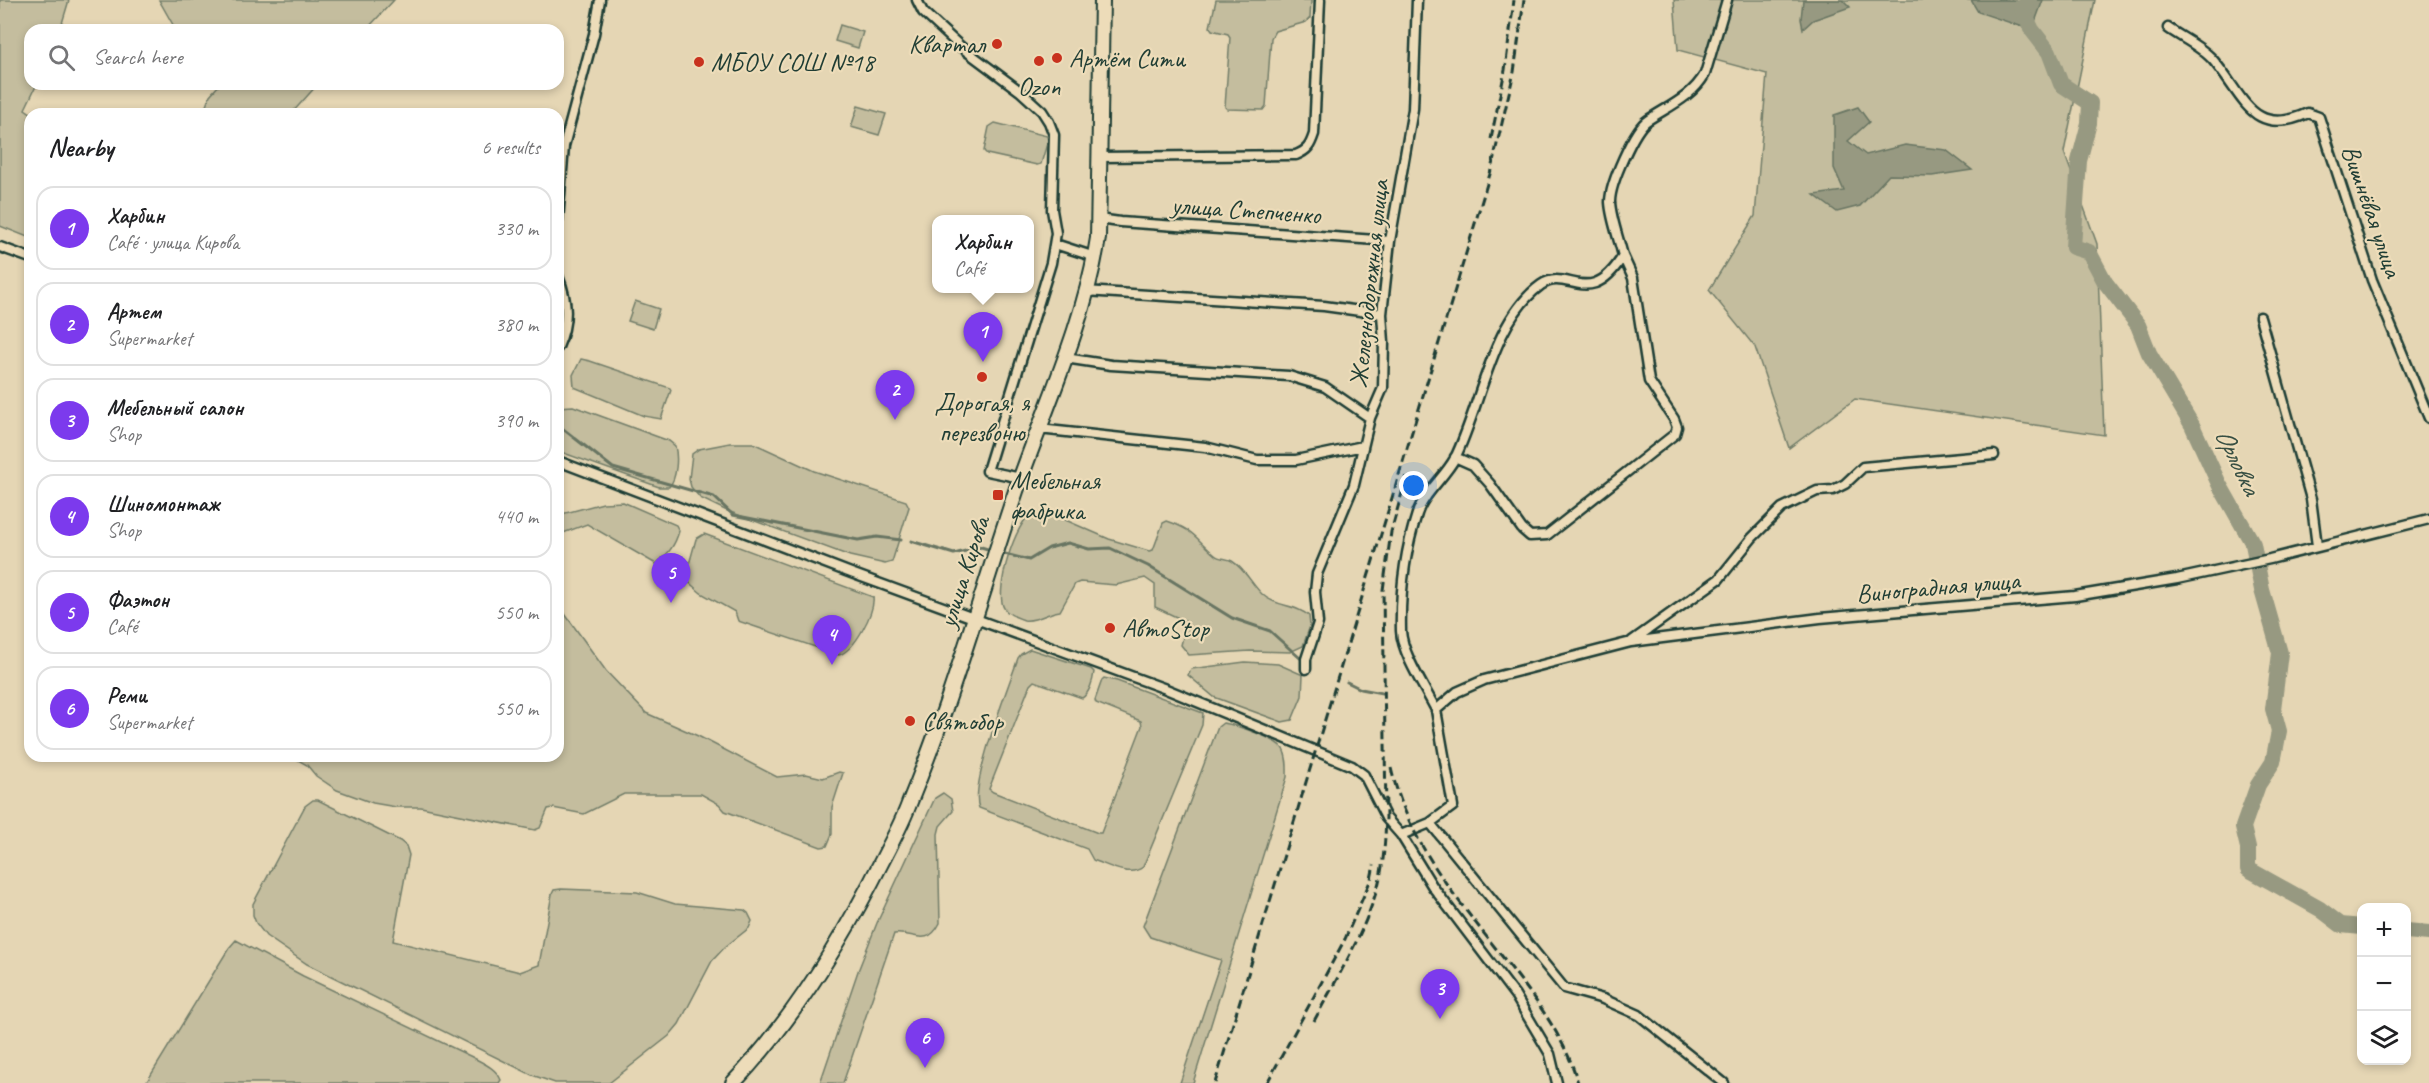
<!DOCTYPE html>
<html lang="en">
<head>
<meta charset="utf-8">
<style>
	body { margin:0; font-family:Caveat,sans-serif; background:#f6f6f6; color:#202124 }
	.controls { position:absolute; right:18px; bottom:18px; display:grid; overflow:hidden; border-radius:12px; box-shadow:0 3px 9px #0003 }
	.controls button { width:54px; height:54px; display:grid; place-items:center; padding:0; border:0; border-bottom:2px solid #e0e0e0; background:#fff; color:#202124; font:30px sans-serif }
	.you { position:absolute; left:1414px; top:486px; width:21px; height:21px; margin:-15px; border:4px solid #fff; border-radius:50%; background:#1a73e8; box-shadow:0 0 0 9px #1a73e833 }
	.badge { display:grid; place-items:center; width:39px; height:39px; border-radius:50%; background:#7c3aed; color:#fff; font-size:20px; font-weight:700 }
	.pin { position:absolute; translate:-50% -50px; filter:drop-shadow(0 2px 3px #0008) }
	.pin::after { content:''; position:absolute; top:32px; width:21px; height:18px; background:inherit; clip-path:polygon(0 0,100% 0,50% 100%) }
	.popup { position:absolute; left:932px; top:215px; width:102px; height:78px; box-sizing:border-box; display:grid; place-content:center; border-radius:12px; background:#fff; filter:drop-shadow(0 2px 4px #0005); font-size:20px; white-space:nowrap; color:#757577 }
	.popup b { font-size:22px; color:#202124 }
	.popup::after { content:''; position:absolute; left:50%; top:100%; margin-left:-12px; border:12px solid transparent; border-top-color:#fff }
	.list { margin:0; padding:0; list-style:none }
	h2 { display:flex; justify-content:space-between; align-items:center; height:78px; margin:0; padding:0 24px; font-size:26px }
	h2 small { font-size:20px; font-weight:400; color:#757577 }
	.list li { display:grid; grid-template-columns:39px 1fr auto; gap:18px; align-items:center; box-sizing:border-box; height:84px; margin:0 12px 12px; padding:0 12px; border:2px solid #e0e0e0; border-radius:18px }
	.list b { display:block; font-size:22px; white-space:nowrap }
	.list p { margin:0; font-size:20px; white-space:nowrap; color:#757577 }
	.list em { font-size:20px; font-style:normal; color:#757577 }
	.icon { flex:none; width:33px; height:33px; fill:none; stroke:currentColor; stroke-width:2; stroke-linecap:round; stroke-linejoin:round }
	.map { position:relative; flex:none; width:2429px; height:1083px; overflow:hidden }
	.search { position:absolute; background:#fff; box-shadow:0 3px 9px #0003; left:24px; top:24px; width:540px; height:66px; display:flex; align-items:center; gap:15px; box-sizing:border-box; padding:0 21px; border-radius:18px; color:#757577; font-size:22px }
	.panel { position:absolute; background:#fff; box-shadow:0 3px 9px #0003; left:24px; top:108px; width:540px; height:654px; border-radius:18px }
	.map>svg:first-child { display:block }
	.green { fill:#c4bd9e; stroke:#727d69; stroke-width:1.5 }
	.water { fill:#979981; stroke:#677462; stroke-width:1.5 }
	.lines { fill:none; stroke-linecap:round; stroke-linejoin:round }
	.stream { stroke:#677462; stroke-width:3 }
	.river { stroke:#979981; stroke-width:16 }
	.minor-casing { stroke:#1f3d34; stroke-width:13 }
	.primary-casing { stroke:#1f3d34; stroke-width:18 }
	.minor { stroke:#eddcb9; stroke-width:8 }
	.primary { stroke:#eddcb9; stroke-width:14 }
	.rail { stroke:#1f3d34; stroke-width:3; stroke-dasharray:9 4.5; stroke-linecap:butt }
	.poi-dot { fill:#c8321e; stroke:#eddcb9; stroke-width:2 }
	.labels { text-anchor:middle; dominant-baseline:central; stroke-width:4.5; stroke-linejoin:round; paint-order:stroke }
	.poi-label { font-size:26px; fill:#1f3d34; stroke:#eddcb9; text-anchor:start }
	.street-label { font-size:26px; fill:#1f3d34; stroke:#eddcb9 }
	.water-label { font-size:27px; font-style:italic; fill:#374f43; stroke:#eddcb9 }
</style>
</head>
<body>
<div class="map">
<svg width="2429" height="1083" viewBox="0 0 2429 1083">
	<rect width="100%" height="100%" fill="#e5d6b4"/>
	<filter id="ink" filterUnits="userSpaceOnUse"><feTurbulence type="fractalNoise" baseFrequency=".0167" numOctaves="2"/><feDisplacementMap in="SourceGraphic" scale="12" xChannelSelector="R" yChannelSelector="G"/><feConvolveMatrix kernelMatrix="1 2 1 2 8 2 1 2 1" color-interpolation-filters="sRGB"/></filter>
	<g filter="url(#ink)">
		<path class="green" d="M0 0H69L60 30H30V84H37L25 109 32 114 30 238 0 226Z
			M159 0H394L366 30H176Z
			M1216 0H1311L1310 18 1306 22 1275 31 1271 38 1266 106 1263 110 1227 109 1225 107 1230 37 1228 34 1212 30 1210 27Z
			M1674 0H2095L2064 152 2097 244 2104 435 1855 399 1789 448 1755 347 1709 290 1755 216 1767 74 1678 50Z
			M840 25 863 32 858 48 835 41Z
			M220 84H318L291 114H220L206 106 210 95Z
			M858 106 886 114 879 135 851 127Z
			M995 123 1047 136 1048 140 1041 164 1037 165 987 154 984 151 989 127Z
			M635 301 659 309 653 329 628 321Z
			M581 359 590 361 670 388 671 390 661 419 644 416 574 387 573 375Z
			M573 406 669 441 675 446C678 457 677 478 669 487H659L558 451V407Z
			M730 443H753L814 471 906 501 909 507 892 562 885 564 850 556 725 510 700 498 691 487 689 479 692 454 699 449Z
			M623 502 676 525 679 531C675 546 668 554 656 564L587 524 558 535V515L603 503Z
			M1033 513 1054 515 1109 539 1149 551 1153 550 1163 523 1167 521C1194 530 1195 538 1215 555 1219 559 1227 558 1232 561 1246 570 1252 585 1263 595 1276 607 1296 604 1309 616L1310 626 1303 646 1290 652 1250 651 1189 655 1181 645 1187 622 1155 607V585L1145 578 1116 585 1080 582 1075 584 1060 611C1048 612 1037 622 1024 620 1018 618 1007 614 1004 608 994 592 1015 520 1033 513Z
			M704 534 873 597C875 612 855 650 839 655L738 621 735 612 701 593 685 579 696 539Z
			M558 599 565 614 606 671 646 713 698 736 777 777 806 774 823 778 839 772 843 773 832 807V834L827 846 821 847 725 811 719 804 701 794H624L584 814 553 808 548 809 540 828 535 830 421 807H396L373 803 337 790 316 776 307 765 291 756H558Z
			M1030 649 1091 669 1094 672C1093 681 1089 694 1082 698L1034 681 1030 685 989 789 993 792 1098 833H1101L1142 726 1141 721 1096 703 1095 700 1102 680 1104 678 1117 681 1203 713 1202 725 1143 867C1129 878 1108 865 1093 860L1087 849 979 808C969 784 1009 686 1018 658L1021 654Z
			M1245 662 1278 664 1303 675 1302 696 1292 720 1282 722 1214 697 1188 675 1191 669Z
			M1223 723C1236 725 1276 738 1283 749 1288 758 1287 768 1287 777L1193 1083H1180L1221 960 1150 937 1143 926 1218 727Z
			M943 793 951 799 953 811 940 826 938 834 940 923C927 949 912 931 894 934L843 1083H820L858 971 877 923 935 798Z
			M313 800H318L400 841 406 846 409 855 393 941 520 972 539 965 552 894 554 890 561 889 637 892 675 904 744 910 748 913 752 921 749 928 725 947 712 961 679 1024 669 1036 609 1083H555L532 1075 307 964 266 936 256 923 253 915V904L305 806Z
			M236 940 303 976 472 1057C483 1063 496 1068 501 1080L499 1083H146L229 948Z"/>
		<path class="water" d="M1803 0H1843L1850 7 1813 20 1803 29 1801 19Z
			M1971 0H2043L2032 30 1978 12Z
			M1858 107 1869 122 1848 141 1866 155 1905 145 1946 150 1972 170 1932 176 1889 175 1860 206 1837 212 1814 195 1844 191 1834 168V115Z"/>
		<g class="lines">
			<path class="stream" d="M558 425 613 468 714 497 733 515 858 540 877 537 901 540
				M911 541 954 554 981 547 991 550
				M1001 553 1029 560 1049 548 1068 543 1089 549 1110 548 1148 566 1232 618 1270 631 1300 658
				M1347 682 1361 689 1382 693"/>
			<path class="river" d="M2029 0 2021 7 2032 30 2049 52 2061 84 2090 103 2089 123 2079 161 2073 247 2089 252 2105 282 2138 325 2149 353 2192 425 2219 484 2253 544 2262 590 2280 653 2273 709 2279 731 2273 762 2258 785 2243 827 2248 848V869L2320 909 2341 925 2362 927
				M2406 931 2429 933"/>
			<defs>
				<path id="minor" d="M917 0 923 12 961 47 1020 91 1042 111 1049 122 1054 135 1052 210 1056 233 1051 263 987 471 1021 478
					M2168 28C2182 38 2202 47 2213 60 2244 96 2252 139 2308 113L2319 117 2372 280 2429 418
					M1099 157 1296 155C1308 150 1310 146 1314 134L1320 0
					M1099 219 1120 222 1390 241
					M558 221 564 146 594 34 600 0
					M1055 244 1095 257
					M0 247 30 258
					M558 276C568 301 569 322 558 347
					M1085 291 1324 306 1382 314
					M2260 317 2311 499 2317 546
					M1065 358 1111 365 1289 376 1325 387 1370 418
					M1039 429 1205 447 1257 460H1296L1363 446
					M1455 457 1473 465 1490 484 1522 529 1530 536 1547 535 1675 434 1677 427 1674 419 1649 381 1633 278 1623 256
					M558 461 851 573 1166 689 1352 766 1364 775 1386 818 1401 835 1433 887 1515 995 1550 1054 1557 1083
					M1632 641 1719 579 1752 538 1782 508 1817 491 1833 490 1845 484 1863 467 1994 455
					M1306 669V659L1318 623 1315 592 1317 574 1354 485 1370 418 1383 388 1384 342 1382 314 1390 241 1413 109 1417 0
					M1436 710C1425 688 1402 654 1401 631 1400 592 1405 551 1417 514 1423 494 1445 477 1455 458 1481 406 1492 320 1541 285 1568 266 1589 311 1623 256 1619 239 1611 219 1610 202 1610 184 1634 129 1648 120 1669 106 1692 97 1705 74L1727 0
					M1430 823 1564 988 1603 999 1639 1015 1724 1083
					M1401 835 1430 823 1453 806 1436 710 1457 692 1484 680 1631 642 1820 618 2075 596 2177 579 2270 559 2429 519"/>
				<path id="primary" d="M733 1083C795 1018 843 939 883 859 892 841 902 823 909 804 951 702 981 595 1016 491 1044 410 1085 323 1098 238L1102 0"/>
			</defs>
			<use href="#minor" class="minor-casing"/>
			<use href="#primary" class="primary-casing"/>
			<use href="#minor" class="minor"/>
			<use href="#primary" class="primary"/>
			<path class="rail" d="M1491 139 1505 70 1514 0
				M1391 768C1409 847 1464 907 1512 969 1539 1004 1566 1040 1578 1083
				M1314 1021C1338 976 1366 931 1379 882 1384 861 1385 839 1386 818L1383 590 1391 532 1407 475
				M1215 1083 1490 174 1514 72 1524 0
				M1267 1083 1345 939 1371 879 1374 865"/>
		</g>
	</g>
	<g class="poi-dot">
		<circle cx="997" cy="44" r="6"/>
		<circle cx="1057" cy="58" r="6"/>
		<circle cx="1039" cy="61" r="6"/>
		<circle cx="699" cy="62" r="6"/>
		<circle cx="982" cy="377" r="6"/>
		<rect x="992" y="489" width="12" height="12" rx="3"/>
		<circle cx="1110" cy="628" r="6"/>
		<circle cx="910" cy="721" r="6"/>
	</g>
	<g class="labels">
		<g class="poi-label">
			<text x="985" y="44" text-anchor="end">Квартал</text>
			<text x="1069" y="58">Артём Сити</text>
			<text x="711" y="62">МБОУ СОШ №18</text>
			<text x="1039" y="86" text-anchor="middle">Ozon</text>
			<text x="982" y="402" text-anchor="middle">Дорогая, я<tspan x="982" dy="30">перезвоню</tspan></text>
			<text x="1010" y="480">Мебельная<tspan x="1010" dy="30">фабрика</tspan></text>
			<text x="1122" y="628">АвтоStop</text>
			<text x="922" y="721">Святобор</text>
		</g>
		<g class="street-label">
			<text transform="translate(1246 210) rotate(4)">улица Степченко</text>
			<text transform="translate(2372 211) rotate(71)">Вишнёвая улица</text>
			<text transform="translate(1369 284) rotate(-84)">Железнодорожная улица</text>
			<text transform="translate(964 572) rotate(-72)">улица Кирова</text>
			<text transform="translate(1938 587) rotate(-5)">Виноградная улица</text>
		</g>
		<g class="water-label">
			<text transform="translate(2238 461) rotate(64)">Орловка</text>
		</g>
	</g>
</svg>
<div class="controls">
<button>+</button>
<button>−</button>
<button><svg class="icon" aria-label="layers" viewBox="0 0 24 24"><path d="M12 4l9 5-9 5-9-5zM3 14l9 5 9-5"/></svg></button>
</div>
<div class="you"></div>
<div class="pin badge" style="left:983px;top:362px">1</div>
<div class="popup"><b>Харбин</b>Café</div>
<div class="pin badge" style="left:895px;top:420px">2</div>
<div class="pin badge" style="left:1440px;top:1019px">3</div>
<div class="pin badge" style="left:832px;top:665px">4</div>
<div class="pin badge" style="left:671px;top:603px">5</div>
<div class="pin badge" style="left:925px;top:1068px">6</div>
<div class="search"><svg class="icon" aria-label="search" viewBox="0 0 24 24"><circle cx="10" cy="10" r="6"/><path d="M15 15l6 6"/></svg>Search here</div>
<section class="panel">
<h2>Nearby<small>6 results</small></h2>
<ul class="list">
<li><span class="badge">1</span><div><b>Харбин</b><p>Café · улица Кирова</p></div><em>330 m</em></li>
<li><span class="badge">2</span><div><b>Артем</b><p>Supermarket</p></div><em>380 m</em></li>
<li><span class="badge">3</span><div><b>Мебельный салон</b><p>Shop</p></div><em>390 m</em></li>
<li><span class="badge">4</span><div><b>Шиномонтаж</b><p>Shop</p></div><em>440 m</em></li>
<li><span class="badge">5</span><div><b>Фаэтон</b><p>Café</p></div><em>550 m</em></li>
<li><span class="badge">6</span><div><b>Реми</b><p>Supermarket</p></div><em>550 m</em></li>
</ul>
</section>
</div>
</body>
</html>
